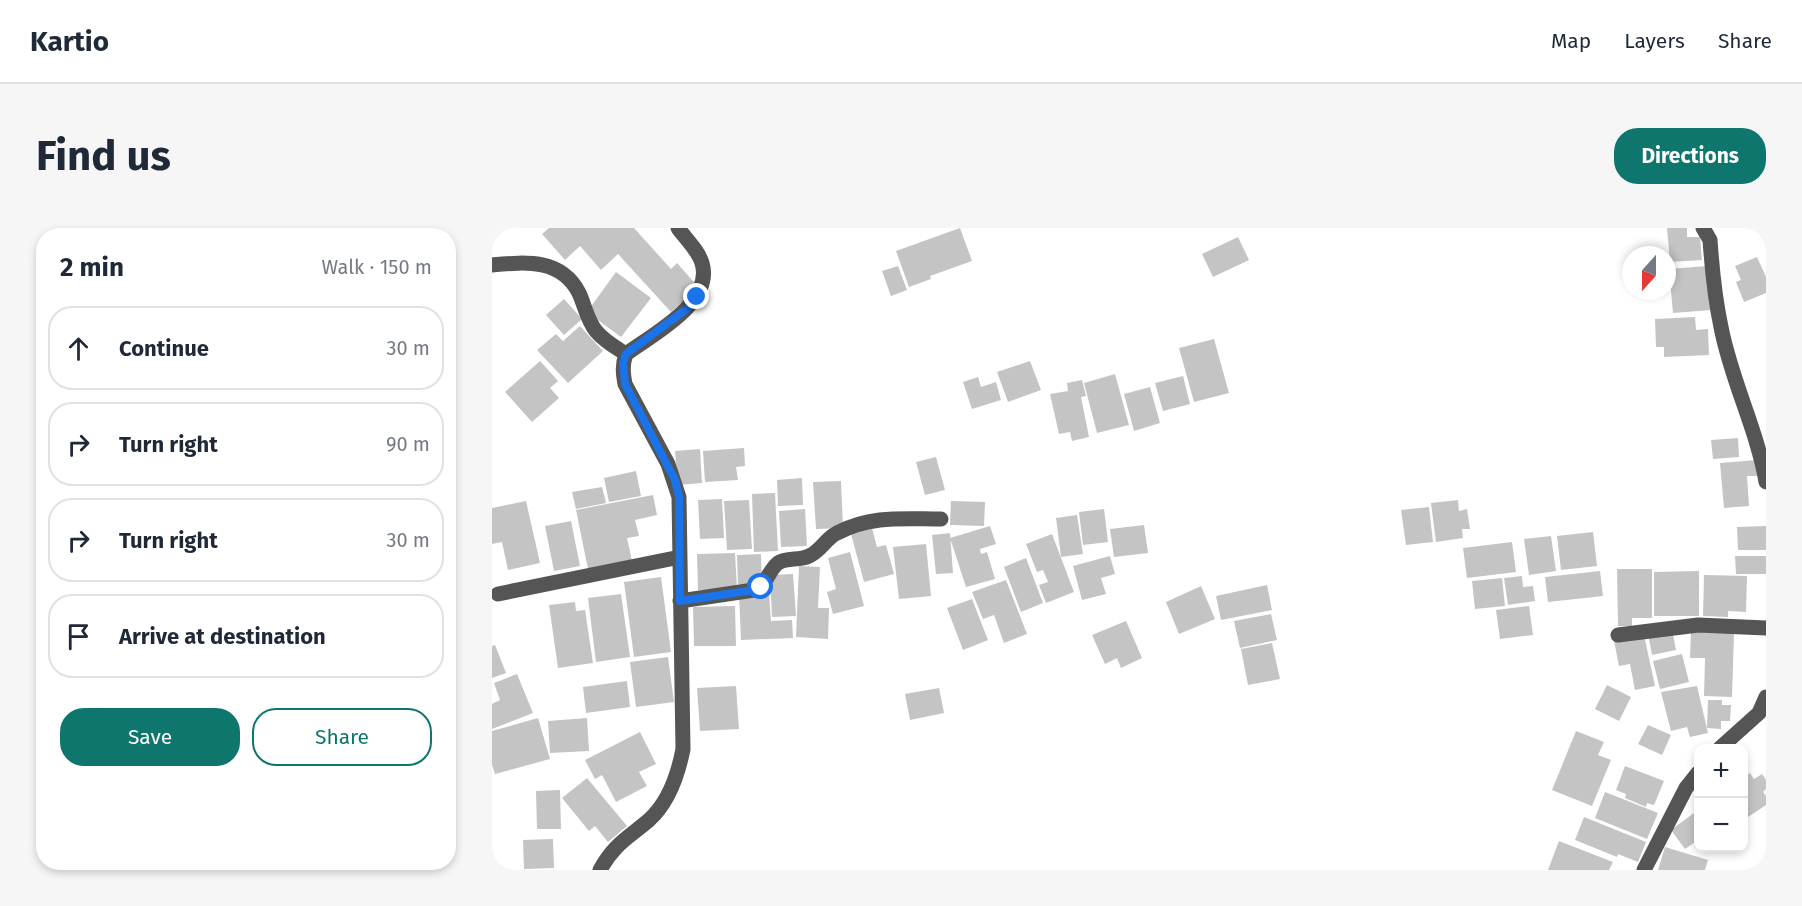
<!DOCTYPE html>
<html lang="en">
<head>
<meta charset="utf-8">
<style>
	body { margin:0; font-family:"Fira Sans",sans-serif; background:#f6f6f7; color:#1f2937 }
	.controls { position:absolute; right:18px; bottom:18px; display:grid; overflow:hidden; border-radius:12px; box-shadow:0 3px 9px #0003 }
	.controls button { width:54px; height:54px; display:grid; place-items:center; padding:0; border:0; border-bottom:2px solid #e0e1e3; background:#fff; color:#1f2937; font:30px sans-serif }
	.compass { position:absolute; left:1130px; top:18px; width:54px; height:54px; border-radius:50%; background:#fff; box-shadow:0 3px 9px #0003; rotate:201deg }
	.stop { position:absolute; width:18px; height:18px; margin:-14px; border:4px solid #1a73e8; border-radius:50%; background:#fff }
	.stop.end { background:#1a73e8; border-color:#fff; box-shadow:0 2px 6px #0008 }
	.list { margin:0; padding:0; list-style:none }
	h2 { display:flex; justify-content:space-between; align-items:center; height:78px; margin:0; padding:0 24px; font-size:26px }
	h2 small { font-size:20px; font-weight:400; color:#747a83 }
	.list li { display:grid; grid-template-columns:39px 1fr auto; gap:18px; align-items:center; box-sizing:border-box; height:84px; margin:0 12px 12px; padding:0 12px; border:2px solid #e0e1e3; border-radius:24px }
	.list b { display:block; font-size:22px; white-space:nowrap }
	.list em { font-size:20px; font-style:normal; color:#747a83 }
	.actions { display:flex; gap:12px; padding:18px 24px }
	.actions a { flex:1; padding:14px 0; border:2px solid #0f766e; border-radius:24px; text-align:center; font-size:21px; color:#0f766e }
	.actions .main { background:#0f766e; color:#fff }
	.icon { flex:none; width:33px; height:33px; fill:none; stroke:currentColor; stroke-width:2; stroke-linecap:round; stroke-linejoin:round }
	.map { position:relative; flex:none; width:1274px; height:642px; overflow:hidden; border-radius:24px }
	header { display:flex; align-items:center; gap:36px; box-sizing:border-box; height:84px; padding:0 30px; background:#fff; border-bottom:2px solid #e0e1e3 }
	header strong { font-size:28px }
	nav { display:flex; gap:33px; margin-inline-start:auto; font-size:21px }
	.intro { display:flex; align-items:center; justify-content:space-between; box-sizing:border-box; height:144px; padding:0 36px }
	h1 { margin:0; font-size:42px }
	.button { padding:15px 27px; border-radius:24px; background:#0f766e; color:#fff; font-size:21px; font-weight:700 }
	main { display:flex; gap:36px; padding:0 36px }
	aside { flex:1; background:#fff; border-radius:24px; box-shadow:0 3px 9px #0003 }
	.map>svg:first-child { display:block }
	.building { fill:#c4c4c4 }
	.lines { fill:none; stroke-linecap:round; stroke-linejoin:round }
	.minor { stroke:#555; stroke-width:15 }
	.route { stroke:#1a73e8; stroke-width:8 }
</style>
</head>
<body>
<header>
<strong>Kartio</strong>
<nav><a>Map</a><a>Layers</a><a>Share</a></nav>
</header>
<div class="intro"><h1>Find us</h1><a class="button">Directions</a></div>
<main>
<aside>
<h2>2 min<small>Walk · 150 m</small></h2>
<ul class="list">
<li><svg class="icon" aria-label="ahead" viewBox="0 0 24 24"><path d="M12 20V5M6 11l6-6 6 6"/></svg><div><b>Continue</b></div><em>30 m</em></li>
<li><svg class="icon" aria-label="right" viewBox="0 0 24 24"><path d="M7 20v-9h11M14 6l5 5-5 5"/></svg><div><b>Turn right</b></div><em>90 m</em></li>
<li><svg class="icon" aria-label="right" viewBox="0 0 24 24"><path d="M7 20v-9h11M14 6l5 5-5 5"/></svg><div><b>Turn right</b></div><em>30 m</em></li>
<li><svg class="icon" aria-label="arrive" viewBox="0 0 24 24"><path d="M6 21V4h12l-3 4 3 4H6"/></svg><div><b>Arrive at destination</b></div></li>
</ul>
<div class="actions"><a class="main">Save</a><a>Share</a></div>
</aside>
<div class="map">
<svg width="1274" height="642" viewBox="0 0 1274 642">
	<rect width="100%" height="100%" fill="#fff"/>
	<path class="building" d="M57 0H142L179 41 185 35 207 60 179 84 126 26 109 42 88 18 73 32 50 6Z
		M468 0 480 33 438 48 439 51 417 59 404 23Z
		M1175 0H1195V9H1208L1210 32 1178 34Z
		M746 9 757 32 721 49 710 26Z
		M1265 29 1274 49V65L1252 74 1244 54 1249 52 1243 38Z
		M406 38 415 62 399 68 390 43Z
		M1215 38 1219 82 1181 85 1177 41Z
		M124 44 159 70 129 109 95 84Z
		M72 71 90 91 72 107 54 87Z
		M1203 89 1204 102 1216 101 1217 127 1172 129V119H1164L1163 91Z
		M88 98 111 123 76 155 45 122 64 106 71 113Z
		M722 111 737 165 702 174 687 120Z
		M48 133 66 153 58 160 67 170 40 194 13 164Z
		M538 133 549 162 516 174 505 144Z
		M623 146 637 197 605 205 592 155Z
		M691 148 698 176 671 183 663 155Z
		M486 149 489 159 504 154 509 172 480 181 471 154Z
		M590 152 594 168 589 169 597 209 580 213 578 204 567 206 558 166 576 163 575 155Z
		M658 159 668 195 642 203 632 166Z
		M1246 210 1247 229 1221 231 1219 212Z
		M252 220 253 238 244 239 246 252 213 254 211 223Z
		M208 221 210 255 186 257 183 223Z
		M444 229 453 262 433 267 424 234Z
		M1265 232 1266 248H1255L1257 278 1232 280 1228 235Z
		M144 243 149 268 117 274 112 250Z
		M310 250 311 277 286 278 285 252Z
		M349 253 351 300 324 301 321 254Z
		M110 259 114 275 84 281 80 264Z
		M283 265 286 323 262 324 260 266Z
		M161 267 165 287 143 292 147 308 135 310 140 333 96 341 84 282Z
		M230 271 232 310 208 311 206 272Z
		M257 272 260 321 235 322 232 273Z
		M966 272 967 283 975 281 978 301H970L971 310 944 314 939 275Z
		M34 273 48 335 16 342 10 314 0 316V280Z
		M459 273 493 274 492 298 458 297Z
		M937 279 941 314 914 317 909 282Z
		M313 281 315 318 289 319 287 283Z
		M612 281 616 314 591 317 587 284Z
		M585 287 591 326 569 329 564 290Z
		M79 293 88 338 62 343 53 298Z
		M652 297 656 325 622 329 618 301Z
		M498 298 504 316 488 321 489 326 495 324 503 351 474 359 458 310Z
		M1274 298V322H1246L1245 299Z
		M380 300 385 319 394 317 402 346 372 354 359 306Z
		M1101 304 1105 338 1069 342 1065 308Z
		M458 305 461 345 444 346 440 307Z
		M560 306 582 364 554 375 547 357 556 354 551 342 545 344 534 316Z
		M1059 308 1064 343 1037 347 1032 311Z
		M1020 314 1024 344 975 350 971 320Z
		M434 316 439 368 407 371 401 319Z
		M358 324 372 378 341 386 335 364 344 361 336 330Z
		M243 325 245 361 206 362 205 326Z
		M269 326 270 357 246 358 245 327Z
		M618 328 623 346 609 350 614 366 590 372 581 338Z
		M1243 328H1274V346H1244Z
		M534 330 551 375 529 384 512 339Z
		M307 338 328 339 326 380H337L336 411 304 409Z
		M1125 341H1160V390H1140V398H1126Z
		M1108 343 1111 368 1056 374 1053 349Z
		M1207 343V388H1162V344Z
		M301 346 304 388 280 389 278 347Z
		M1212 347 1255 348 1254 384 1236 383V389L1211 388Z
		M1030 348 1031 359 1041 358 1043 373 1016 377 1012 350Z
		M169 349 179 424 142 429 132 354Z
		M1010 350 1013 378 983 381 980 353Z
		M514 352 535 406 512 415 502 387 491 391 480 364Z
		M775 357 780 382 729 392 724 368Z
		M709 358 723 391 687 406 674 374Z
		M277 365 279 393 300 392 301 410 249 412 247 366Z
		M129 366 138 429 104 434 96 370Z
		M480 371 496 412 471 422 455 380Z
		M83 374 84 383 93 382 101 435 66 440 57 377Z
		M243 378 244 418H202L201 379Z
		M1037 378 1041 407 1008 411 1004 382Z
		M779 386 785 412 748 420 742 393Z
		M634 393 650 430 629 440 625 430 613 436 600 407Z
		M1180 401 1184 422 1160 427 1156 406Z
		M1199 403 1242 405 1240 469 1212 468 1213 430H1198Z
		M1152 407 1163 458 1143 462 1138 436 1127 438 1122 413Z
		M780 415 788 451 756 457 749 421Z
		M3 417 14 445 0 450V418Z
		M1190 426 1197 454 1168 461 1161 433Z
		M176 429 182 474 144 479 138 434Z
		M25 446 41 485 0 501V476L8 472 2 455Z
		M135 453 138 479 94 485 91 459Z
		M1115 457 1139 469 1127 493 1103 481Z
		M244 458 247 501 208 503 205 460Z
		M1205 458 1216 505 1198 509 1195 499 1179 503 1169 464Z
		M447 460 452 485 418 492 413 466Z
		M1216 472H1230V477H1239L1238 493H1229V501L1215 500Z
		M46 490 58 531 3 546 0 537V503Z
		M95 490 97 523 58 525 56 493Z
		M1156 497 1179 507 1170 527 1146 516Z
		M1084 503 1112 514 1106 527 1119 532 1100 578 1060 562Z
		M148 504 164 536 147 544 155 558 124 574 110 547 103 551 93 532Z
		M1133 538 1172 553 1162 577 1155 575 1154 579 1133 570 1134 566 1124 562Z
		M1258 545 1262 551 1270 546 1274 552V561L1271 564 1274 568V577L1253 591 1252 549Z
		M95 550 135 598 116 614 103 598 97 603 70 570Z
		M68 562 69 601H45L44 563Z
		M1113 564 1166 585 1155 611 1103 590Z
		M1202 585 1206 591V612L1193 621 1179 602Z
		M1092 589 1154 614 1146 634 1126 626 1125 629 1083 612Z
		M61 611 62 640 32 641 31 612Z
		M1067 613 1121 634 1117 642H1056Z
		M1173 619 1216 632 1213 642H1166Z"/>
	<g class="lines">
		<path class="minor" d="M1211 0 1218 12C1220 41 1223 71 1229 99 1239 152 1265 201 1274 254
			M0 37C33 34 69 30 87 65 93 78 95 92 104 103 112 113 123 119 134 126
			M6 366 188 329
			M188 373 262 362C275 357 276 343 286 335 295 329 307 333 317 328 329 323 334 310 345 305 379 287 412 291 449 291
			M1126 407 1206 397 1274 400
			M1228 520 1267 485 1274 469
			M108 642C122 616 136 610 157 592 177 574 186 547 191 521L187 269 176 236 133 156C131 145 130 137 134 126 161 106 222 75 210 35 206 22 194 11 186 0
			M1152 642 1194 560 1206 545"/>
	</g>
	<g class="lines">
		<path class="route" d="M205 69 196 80 134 126 131 135 133 156 183 252 187 269 188 373 262 362 269 359"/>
	</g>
</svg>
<div class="controls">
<button>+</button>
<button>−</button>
</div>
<svg class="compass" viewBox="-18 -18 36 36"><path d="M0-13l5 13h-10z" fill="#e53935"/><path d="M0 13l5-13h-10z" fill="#747a83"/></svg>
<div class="stop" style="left:269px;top:359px"></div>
<div class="stop end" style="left:205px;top:69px"></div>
</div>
</main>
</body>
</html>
